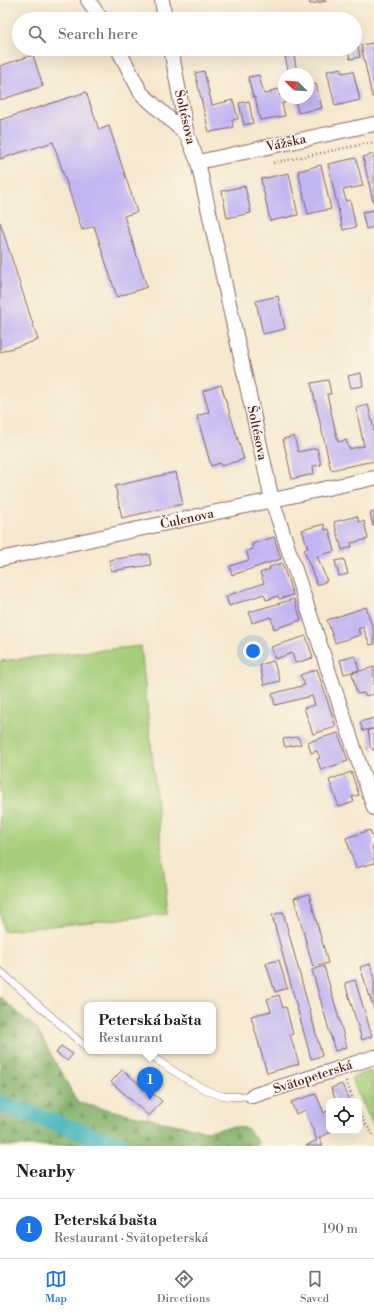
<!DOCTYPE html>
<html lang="en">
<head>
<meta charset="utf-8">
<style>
	body { margin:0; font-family:"Libre Bodoni",serif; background:#f2f2f2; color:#202124 }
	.controls { position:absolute; right:12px; bottom:12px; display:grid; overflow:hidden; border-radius:8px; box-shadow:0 4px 16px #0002 }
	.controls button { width:36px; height:36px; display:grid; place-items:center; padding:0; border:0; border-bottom:1px solid #e0e0e0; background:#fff; color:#202124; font:20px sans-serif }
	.compass { position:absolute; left:278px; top:68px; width:36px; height:36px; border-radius:50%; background:#fff; box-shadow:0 4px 16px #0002; rotate:294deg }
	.you { position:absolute; left:253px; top:651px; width:14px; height:14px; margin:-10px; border:3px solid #fff; border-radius:50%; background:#1a73e8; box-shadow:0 0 0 6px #1a73e833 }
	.badge { display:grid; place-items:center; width:26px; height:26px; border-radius:50%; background:#1a73e8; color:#fff; font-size:13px; font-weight:700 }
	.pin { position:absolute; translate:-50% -33px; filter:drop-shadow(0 1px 2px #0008) }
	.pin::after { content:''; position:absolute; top:21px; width:14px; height:12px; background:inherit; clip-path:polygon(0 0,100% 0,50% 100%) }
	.popup { position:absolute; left:84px; top:1002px; width:132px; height:52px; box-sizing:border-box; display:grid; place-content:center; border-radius:8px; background:#fff; filter:drop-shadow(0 1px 3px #0005); font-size:13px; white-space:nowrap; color:#757577 }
	.popup b { font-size:15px; color:#202124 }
	.popup::after { content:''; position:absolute; left:50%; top:100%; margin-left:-8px; border:8px solid transparent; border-top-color:#fff }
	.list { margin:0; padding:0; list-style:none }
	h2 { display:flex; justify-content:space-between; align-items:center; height:52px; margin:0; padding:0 16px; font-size:17px }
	h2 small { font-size:13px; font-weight:400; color:#757577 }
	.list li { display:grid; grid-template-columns:26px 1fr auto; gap:12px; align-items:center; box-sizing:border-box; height:60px; padding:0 16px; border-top:1px solid #e0e0e0 }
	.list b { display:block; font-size:15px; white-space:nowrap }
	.list p { margin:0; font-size:13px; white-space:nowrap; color:#757577 }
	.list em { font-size:13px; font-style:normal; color:#757577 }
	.icon { flex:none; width:22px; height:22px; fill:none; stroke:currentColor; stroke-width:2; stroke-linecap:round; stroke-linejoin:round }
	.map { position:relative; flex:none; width:374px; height:1146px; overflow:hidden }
	.search { position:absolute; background:#fff; box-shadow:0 4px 16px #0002; left:12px; right:12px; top:12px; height:44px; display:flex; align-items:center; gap:10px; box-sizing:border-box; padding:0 14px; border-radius:22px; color:#757577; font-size:15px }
	.sheet { height:112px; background:#fff }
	nav { display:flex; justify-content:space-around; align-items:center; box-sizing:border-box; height:56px; border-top:1px solid #e0e0e0; background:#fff; font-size:11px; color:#757577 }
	nav a { display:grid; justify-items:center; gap:2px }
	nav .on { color:#1a73e8 }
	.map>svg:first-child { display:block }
	.green { fill:#a5ce7a; stroke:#787652 }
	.forest { fill:url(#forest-firs); stroke:#67684a }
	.park { fill:url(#park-dots); stroke:#787652 }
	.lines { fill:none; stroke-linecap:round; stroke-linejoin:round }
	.canal { stroke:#43b3b9; stroke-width:17 }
	.building { fill:#c2b6f2 }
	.service-casing { stroke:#866564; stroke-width:8 }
	.minor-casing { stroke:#866564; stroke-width:16 }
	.path { stroke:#866564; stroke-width:2.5; stroke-dasharray:1 3; stroke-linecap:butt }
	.service { stroke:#fff; stroke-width:7 }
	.minor { stroke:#fff; stroke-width:14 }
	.labels { text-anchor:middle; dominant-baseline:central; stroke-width:3; stroke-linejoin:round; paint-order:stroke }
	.street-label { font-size:13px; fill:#4a1f2b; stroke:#fcf5e5 }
</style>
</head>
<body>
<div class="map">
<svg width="374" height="1146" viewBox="0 0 374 1146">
	<defs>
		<pattern id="forest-firs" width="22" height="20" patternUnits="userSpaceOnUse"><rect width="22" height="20" fill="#84b16a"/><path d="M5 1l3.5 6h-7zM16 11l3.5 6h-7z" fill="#6e8f57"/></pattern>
		<pattern id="park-dots" width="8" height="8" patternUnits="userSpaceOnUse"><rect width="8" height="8" fill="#a5ce7a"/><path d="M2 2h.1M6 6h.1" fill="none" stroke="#90b06a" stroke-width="1.8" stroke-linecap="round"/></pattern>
	</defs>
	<rect width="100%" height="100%" fill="#fcf5e5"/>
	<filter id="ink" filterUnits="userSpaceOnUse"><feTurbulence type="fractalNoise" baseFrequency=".025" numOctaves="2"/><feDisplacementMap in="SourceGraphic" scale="8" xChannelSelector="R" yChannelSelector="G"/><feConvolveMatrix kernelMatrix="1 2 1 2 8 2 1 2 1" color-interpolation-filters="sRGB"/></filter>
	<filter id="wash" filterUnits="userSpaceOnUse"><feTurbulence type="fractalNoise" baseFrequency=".012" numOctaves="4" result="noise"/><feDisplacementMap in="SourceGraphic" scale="16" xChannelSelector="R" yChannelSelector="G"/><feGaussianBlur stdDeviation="0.9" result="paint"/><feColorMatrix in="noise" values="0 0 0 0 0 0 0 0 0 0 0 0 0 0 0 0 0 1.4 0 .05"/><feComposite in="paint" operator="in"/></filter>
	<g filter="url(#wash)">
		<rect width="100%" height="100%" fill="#f5e8ce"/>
		<path class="green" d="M141 646 168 914 3 931 0 903V661Z"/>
		<path class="forest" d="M0 997 37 1029 78 1103 206 1131 232 1127 247 1128 258 1142 257 1146H0Z"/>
		<path class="park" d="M370 1071 374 1080V1127L351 1078Z"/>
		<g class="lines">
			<path class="canal" d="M0 1104 123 1146"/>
		</g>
		<g id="blocks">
			<path class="building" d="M309 0H326L327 1 310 4Z
				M355 42H357L360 57 350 59 348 49H355Z
				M372 43 374 52V97H372L361 45Z
				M33 55 43 86 0 100V66Z
				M294 55 297 72 302 71V74H289L285 57Z
				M341 68 342 73 353 71 360 100 335 106 327 71Z
				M204 71 212 105 233 100 238 119 232 120 233 128 209 132 195 73Z
				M259 75 264 94 271 93 270 91 278 89 280 96 283 95 285 103H282L285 116 260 120 255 97H253L248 77Z
				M316 84 322 108 298 113 295 98H308V86Z
				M86 92 99 130 109 126 137 212 124 216 147 287 117 297 94 226 82 230 53 142 0 159V120Z
				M249 101 253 123 244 125 239 103Z
				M374 154V202H373L363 157Z
				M356 158 363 186 343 190 346 201 350 200 356 227 343 230 328 164Z
				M321 165 331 209 308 214 298 171Z
				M289 173 298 215 270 221 261 179Z
				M245 186 251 213 227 218 222 191Z
				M374 210V227L366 229 362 212Z
				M0 222 38 340 0 352Z
				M278 296 285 329 263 334 256 301Z
				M361 373 363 386 351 388 348 376Z
				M328 380 331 394H327L338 442 346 440 349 449 364 446 356 408 368 405 374 429V461L331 470 311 383Z
				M221 385 244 459 221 466 220 463 211 466 197 416 209 412 203 391Z
				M294 436 298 452 317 448 321 465 313 466 314 474 292 479 283 439Z
				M176 472 183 504 122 518 115 486Z
				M374 512V526H373L370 513Z
				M357 516 359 522 364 521 368 539 351 543 352 547 342 550 334 522Z
				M324 524 325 530 329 529 335 551 317 556 327 581 317 585 304 550 308 548 302 530Z
				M274 537 281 559 232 575 230 566 249 560 246 551 253 549 252 544Z
				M149 554 151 565 111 571 109 560Z
				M344 559 348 574 339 576 335 561Z
				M282 563 293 595 279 599 278 596 266 600 264 594 229 606 226 596 264 583 260 573 270 569 269 567Z
				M294 599 301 620 274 629 271 617 252 623 249 612Z
				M366 607 374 632V644L370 645 363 627 358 629 360 635 335 643 327 620Z
				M306 636 313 658 295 663 292 653 275 659 271 647Z
				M355 656 359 670 344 674 340 660Z
				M273 661 274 662 280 681 264 685 260 665Z
				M374 667V694L365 696 364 693 357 694 352 673Z
				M317 669 336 727 313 734 304 708 315 705 312 696 275 705 272 694 305 685 300 675Z
				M374 718V728L363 731 360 722Z
				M374 729V751L370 747V741L368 730Z
				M338 733 348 761 321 770 317 759 320 758 317 751 311 753 308 742Z
				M298 737 301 744 285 747 283 739Z
				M351 772 359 795 352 797 354 802 339 807 329 780Z
				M370 830 374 842 372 848 374 854V863L356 868 346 838Z
				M309 894 328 963 313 967 294 898Z
				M283 912 322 1056 311 1059 272 915Z
				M279 960 287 988 275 992 266 963Z
				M370 964 374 976V1009L360 967Z
				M324 966 347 1047 335 1051 312 970Z
				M355 980 372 1036 362 1040 345 983Z
				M279 995 283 1008 286 1007 293 1034 290 1035 299 1064 267 1073 251 1016 271 1011 267 999Z
				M61 1046 73 1054 67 1061 56 1053Z
				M122 1070 144 1088 145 1087 162 1101 149 1116 111 1082Z
				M342 1084 349 1101H336L331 1088Z
				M316 1094 324 1113 329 1110V1131H333L319 1138 323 1146H306L317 1140 305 1110 296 1114 291 1102Z"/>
		</g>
	</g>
	<g filter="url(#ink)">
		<use href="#blocks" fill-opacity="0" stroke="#866564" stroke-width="1"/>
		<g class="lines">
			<defs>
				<path id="service" d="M0 971 87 1048
					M96 1051H97
					M143 1051C164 1064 201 1092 224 1096 233 1097 243 1096 252 1096"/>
				<path id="minor" d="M88 0 101 19
					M162 0 165 19
					M118 49 141 93 187 135
					M171 49 187 135 198 162 272 500 374 808
					M198 162 374 124
					M0 559 374 478
					M252 1096 341 1068 374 1057"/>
			</defs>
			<use href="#service" class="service-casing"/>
			<use href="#minor" class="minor-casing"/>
			<path class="path" d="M273 163 374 142
				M346 1081 354 1101
				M359 1114 374 1136"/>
			<use href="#service" class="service"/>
			<use href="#minor" class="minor"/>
		</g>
	</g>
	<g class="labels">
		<g class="street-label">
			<text transform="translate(185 117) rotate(77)">Šoltésova</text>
			<text transform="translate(286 143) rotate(-12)">Vážska</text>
			<text transform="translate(257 433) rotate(78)">Šoltésova</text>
			<text transform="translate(187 519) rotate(-12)">Čulenova</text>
			<text transform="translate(313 1077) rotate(-18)">Svätopeterská</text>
		</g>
	</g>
</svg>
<div class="controls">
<button><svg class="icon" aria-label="locate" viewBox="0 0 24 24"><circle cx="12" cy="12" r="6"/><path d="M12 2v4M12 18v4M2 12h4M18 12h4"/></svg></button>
</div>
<svg class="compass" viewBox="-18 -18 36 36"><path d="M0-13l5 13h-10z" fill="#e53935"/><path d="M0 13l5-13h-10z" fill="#757577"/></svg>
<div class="you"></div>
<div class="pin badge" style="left:150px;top:1100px">1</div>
<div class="popup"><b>Peterská bašta</b>Restaurant</div>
<div class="search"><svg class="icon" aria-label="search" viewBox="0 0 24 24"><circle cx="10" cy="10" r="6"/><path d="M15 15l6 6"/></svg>Search here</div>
</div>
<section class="sheet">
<h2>Nearby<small></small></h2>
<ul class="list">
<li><span class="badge">1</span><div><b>Peterská bašta</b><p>Restaurant · Svätopeterská</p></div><em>190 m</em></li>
</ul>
</section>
<nav>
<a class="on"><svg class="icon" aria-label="map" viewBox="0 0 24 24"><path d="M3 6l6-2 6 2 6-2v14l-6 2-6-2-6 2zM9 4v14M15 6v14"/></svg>Map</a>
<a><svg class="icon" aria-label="directions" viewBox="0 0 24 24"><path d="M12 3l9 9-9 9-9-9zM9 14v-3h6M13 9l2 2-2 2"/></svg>Directions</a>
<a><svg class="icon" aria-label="saved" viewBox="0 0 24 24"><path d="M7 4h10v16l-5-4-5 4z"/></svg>Saved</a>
</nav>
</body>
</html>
